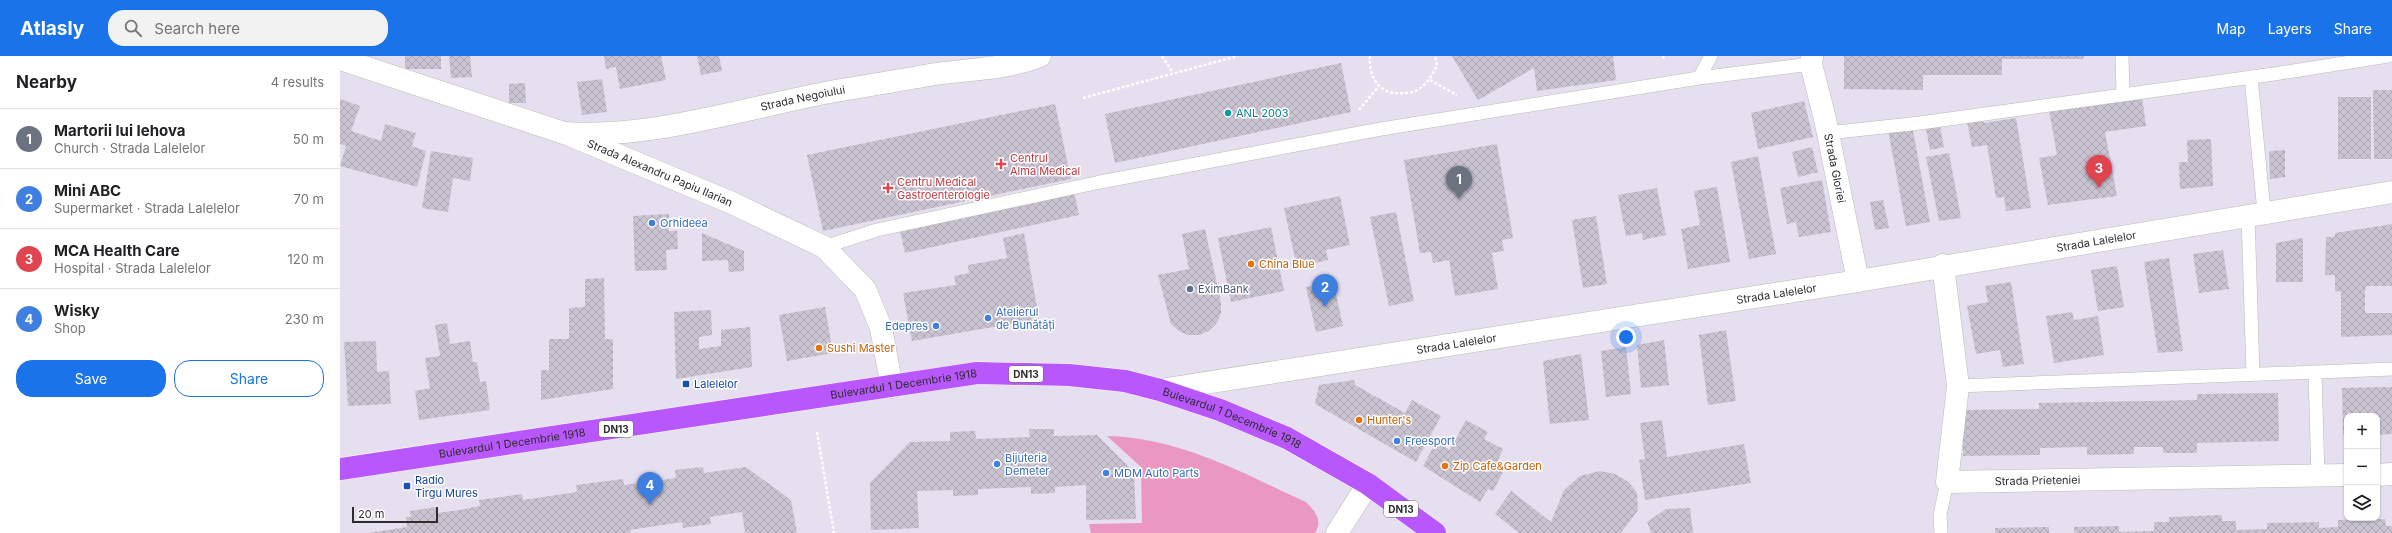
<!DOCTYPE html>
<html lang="en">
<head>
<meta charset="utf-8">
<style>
	body { margin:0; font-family:Inter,sans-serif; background:#f2f2f2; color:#202124 }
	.controls { position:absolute; right:12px; bottom:12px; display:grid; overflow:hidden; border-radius:8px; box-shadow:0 1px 3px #0004 }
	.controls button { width:36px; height:36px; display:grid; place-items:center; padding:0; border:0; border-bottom:1px solid #e0e0e0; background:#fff; color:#202124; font:20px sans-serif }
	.scale { position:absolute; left:12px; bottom:10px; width:86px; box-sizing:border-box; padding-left:4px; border:2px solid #2d2d2d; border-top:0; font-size:11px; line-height:14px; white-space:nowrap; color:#2d2d2d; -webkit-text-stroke:3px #fff; paint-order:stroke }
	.you { position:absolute; left:1286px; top:281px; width:14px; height:14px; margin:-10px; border:3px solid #fff; border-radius:50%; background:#1a73e8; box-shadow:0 0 0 6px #1a73e833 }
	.badge { display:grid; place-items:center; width:26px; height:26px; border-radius:50%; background:#1a73e8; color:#fff; font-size:13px; font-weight:700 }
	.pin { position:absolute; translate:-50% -33px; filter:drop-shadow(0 1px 2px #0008) }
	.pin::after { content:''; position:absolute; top:21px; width:14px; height:12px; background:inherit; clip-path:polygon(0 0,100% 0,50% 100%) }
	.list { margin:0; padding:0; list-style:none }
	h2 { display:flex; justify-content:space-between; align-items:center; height:52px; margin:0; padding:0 16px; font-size:17px }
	h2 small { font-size:13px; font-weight:400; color:#757577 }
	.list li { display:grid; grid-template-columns:26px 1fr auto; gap:12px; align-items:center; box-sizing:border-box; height:60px; padding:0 16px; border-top:1px solid #e0e0e0 }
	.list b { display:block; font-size:15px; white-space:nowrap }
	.list p { margin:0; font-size:13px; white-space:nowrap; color:#757577 }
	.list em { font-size:13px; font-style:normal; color:#757577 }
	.actions { display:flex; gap:8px; padding:12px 16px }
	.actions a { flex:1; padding:9px 0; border:1px solid #1a73e8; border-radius:16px; text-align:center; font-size:14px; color:#1a73e8 }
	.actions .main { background:#1a73e8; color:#fff }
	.icon { flex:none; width:22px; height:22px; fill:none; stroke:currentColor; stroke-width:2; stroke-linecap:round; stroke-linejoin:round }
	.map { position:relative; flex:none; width:2052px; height:477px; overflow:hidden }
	header { display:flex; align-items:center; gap:24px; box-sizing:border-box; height:56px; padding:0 20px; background:#1a73e8; color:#fff }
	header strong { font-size:19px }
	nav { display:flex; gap:22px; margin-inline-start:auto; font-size:14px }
	.search { width:280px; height:36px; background:#f2f2f2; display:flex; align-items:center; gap:10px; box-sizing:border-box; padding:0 14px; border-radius:16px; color:#757577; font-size:15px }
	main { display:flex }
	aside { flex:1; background:#fff }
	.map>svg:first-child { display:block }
	.grass { fill:#ea98c2 }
	.building { fill:url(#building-cross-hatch) }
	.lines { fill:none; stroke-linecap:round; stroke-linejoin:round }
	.lane-casing { stroke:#b5beaf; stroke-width:14 }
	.street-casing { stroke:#b5beaf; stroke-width:23 }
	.secondary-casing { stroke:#b5beaf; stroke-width:23 }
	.primary-casing { stroke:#fff; stroke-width:23 }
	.path { stroke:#fff; stroke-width:2.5; stroke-dasharray:3 2; stroke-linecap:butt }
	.lane { stroke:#fff; stroke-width:13 }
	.street { stroke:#fff; stroke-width:22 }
	.secondary { stroke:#fff; stroke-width:22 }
	.primary { stroke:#b857fc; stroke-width:22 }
	.culture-dot { fill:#0f9aa8; stroke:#fff; stroke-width:1.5 }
	.health-dot { fill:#e0444e; stroke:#fff; stroke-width:1.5 }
	.shop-dot { fill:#3f7fe0; stroke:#fff; stroke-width:1.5 }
	.food-dot { fill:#e8710a; stroke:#fff; stroke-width:1.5 }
	.service-dot { fill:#5c6f8a; stroke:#fff; stroke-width:1.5 }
	.transit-dot { fill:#1a4fb4; stroke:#fff; stroke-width:1.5 }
	.labels { text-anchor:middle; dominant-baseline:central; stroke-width:3; stroke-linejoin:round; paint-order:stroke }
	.shield { fill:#fff; stroke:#6c6c6c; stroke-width:1 }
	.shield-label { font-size:10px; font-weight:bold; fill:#2d2d2d }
	.street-label { font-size:11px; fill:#2d2d2d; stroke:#fff }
	.culture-label { font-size:11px; fill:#0d838f; stroke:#fff; text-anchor:start }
	.health-label { font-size:11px; fill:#be3a42; stroke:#fff; text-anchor:start }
	.shop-label { font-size:11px; fill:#366cbe; stroke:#fff; text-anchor:start }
	.food-label { font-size:11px; fill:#c56008; stroke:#fff; text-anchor:start }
	.service-label { font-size:11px; fill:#4e5e75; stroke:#fff; text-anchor:start }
	.transit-label { font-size:11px; fill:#164399; stroke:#fff; text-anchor:start }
</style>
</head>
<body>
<header>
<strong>Atlasly</strong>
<div class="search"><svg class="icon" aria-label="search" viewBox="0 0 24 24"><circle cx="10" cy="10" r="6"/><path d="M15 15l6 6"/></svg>Search here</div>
<nav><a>Map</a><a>Layers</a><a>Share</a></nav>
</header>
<main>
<aside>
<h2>Nearby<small>4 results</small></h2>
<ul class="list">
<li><span class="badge" style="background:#6b7280">1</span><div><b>Martorii lui Iehova</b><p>Church · Strada Lalelelor</p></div><em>50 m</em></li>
<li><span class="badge" style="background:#3f7fe0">2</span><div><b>Mini ABC</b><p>Supermarket · Strada Lalelelor</p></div><em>70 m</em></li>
<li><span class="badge" style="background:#e0444e">3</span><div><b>MCA Health Care</b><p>Hospital · Strada Lalelelor</p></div><em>120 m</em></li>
<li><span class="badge" style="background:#3f7fe0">4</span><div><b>Wisky</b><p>Shop</p></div><em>230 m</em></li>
</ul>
<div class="actions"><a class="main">Save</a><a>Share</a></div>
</aside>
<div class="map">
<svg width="2052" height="477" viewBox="0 0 2052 477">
	<defs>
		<pattern id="building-cross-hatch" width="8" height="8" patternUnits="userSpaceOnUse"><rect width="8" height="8" fill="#cac3d2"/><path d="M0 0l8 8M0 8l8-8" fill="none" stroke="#aea8b5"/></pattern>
	</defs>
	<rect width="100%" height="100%" fill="#e5dff0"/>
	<path class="grass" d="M767 380C841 382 900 416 966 446 975 455 983 464 975 477H751L749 468 802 467 801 411Z"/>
	<path class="building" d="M65 0H101V13H65Z
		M109 0H130L132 21 111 22Z
		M264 0H321L326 24 280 33 276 11 266 13Z
		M357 0H379L382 15 361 19Z
		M1112 0H1273L1276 24 1197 35 1194 12 1138 44Z
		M1504 0H1744L1743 3H1662V19H1583V34L1504 33Z
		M1001 7 1011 56 775 107 765 58Z
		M262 23 267 56 242 59 237 26Z
		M185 27 186 47H169V28Z
		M2033 34H2052V103H2034Z
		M1802 41 1806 70 1765 76 1777 140 1708 149 1699 102 1717 99 1709 54Z
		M1998 41H2031V103H1998Z
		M0 43 20 50 11 75 41 85 45 68 76 77 72 90 86 95 77 131 0 110 6 90 0 88Z
		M1464 45 1473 81 1418 93 1411 57Z
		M715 48 731 123 483 175 467 99Z
		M1676 62 1691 152 1666 155 1664 141 1656 142 1647 89 1632 91 1627 66 1643 64 1644 67Z
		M1572 69 1590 166 1566 170 1548 74Z
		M1600 71 1604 91 1590 94 1586 73Z
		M1871 83 1873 130 1840 133 1839 106H1848L1847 84Z
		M1157 88 1173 182 1162 184 1164 195 1152 197 1158 233 1115 240 1109 204 1093 207 1091 196 1080 197 1064 104Z
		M1472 91 1478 116 1458 121 1452 96Z
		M1945 94V121L1930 123 1929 95Z
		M91 95 133 102 130 125 113 122 108 156 82 152Z
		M1609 97 1621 162 1599 165 1586 101Z
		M1418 100 1436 198 1409 203 1391 106Z
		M1482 124 1491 176 1459 181 1456 166 1447 168 1440 132Z
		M1377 131 1390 206 1348 213 1341 173 1360 169 1354 135Z
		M1317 132 1326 179 1303 184 1302 177 1286 180 1278 139Z
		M734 136 739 159 565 197 560 175Z
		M1000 140 1010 189 986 194 988 204 957 211 944 152Z
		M1543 144 1549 172 1535 174 1530 146Z
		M1056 156 1074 245 1049 250 1030 161Z
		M329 158V175H337L338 193 326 194 327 214 295 215 293 160Z
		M1256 160 1267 228 1243 232 1232 164Z
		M2052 168V230H2026L2025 236V257H2052V279L2001 281V236L1995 235V219H1985L1986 181H1995V177Z
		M931 171 944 235 891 246 878 182Z
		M865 173 881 246V257L877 267 869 275 859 279H848L839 275 831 268 818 219 849 213 842 178Z
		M362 177 404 195V215L389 216 388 204 362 205Z
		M684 177 699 263 572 285 563 237 616 229 614 220 629 217 628 209 667 202 663 182Z
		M1963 182V226H1936V187Z
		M1883 194 1889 233 1859 237 1853 198Z
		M1829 202 1843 295 1818 297 1804 206Z
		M1777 210 1784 251 1758 255 1751 214Z
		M264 222 265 283H273V333L201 344V314H209V283H229V252L245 251V223Z
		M993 225 1003 270 976 276 966 231Z
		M1671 226 1684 308 1663 311 1660 294 1636 298 1627 250 1648 246 1645 230Z
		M485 251 493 297 447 305 439 259Z
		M371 254 372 279 359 281V293L381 290V274L410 271 412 311 336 323 334 256Z
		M1732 256 1734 264 1758 260 1764 299 1714 307 1706 260Z
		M107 267 110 288 130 285 133 306H137L140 326 146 325 150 354 79 364 75 335 90 332 85 302 100 300 95 269Z
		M1386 274 1396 345 1368 349 1359 279Z
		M1324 284 1329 329 1301 332 1297 289Z
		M36 285 37 316 49 315 51 348 8 350 4 286Z
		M1286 291 1291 338 1266 341 1261 295Z
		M1241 298 1249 364 1210 368 1203 305Z
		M1014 324 1015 329 1065 357 1072 344 1101 360 1076 406 975 348 979 329Z
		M2052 331V378L2037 379V360H2007V379H2003L2002 332Z
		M1938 337 1939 385 1857 387V397H1823V391H1794V398L1747 399V391L1700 392V399L1623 400 1622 354 1699 353V347L1857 344V338Z
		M1126 364 1148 376 1144 383 1163 393 1158 404 1167 409 1153 435 1148 433 1140 446 1083 410 1096 386 1110 394Z
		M1322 364 1327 401 1404 388 1411 427 1305 444 1299 404 1305 403 1300 367Z
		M689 373H714V380L757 379 794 416 796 463 746 464V429L715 431V437L691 438V431L638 433V439L613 440V434L577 435 579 472 531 474 530 427 570 386 610 385V376L635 375 636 383 690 381Z
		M363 411 364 417 406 411 451 444 457 477H405L402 456 370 461 371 468 343 472 342 466 290 474 291 477H28L67 471 66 461H71L70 455 96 451 97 457 119 454 140 450 139 444 182 438 183 444 237 436 236 429 283 423 284 429 336 422 335 414Z
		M1260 415 1275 418 1289 426 1297 437 1298 454 1281 477H1179L1155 458 1171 435 1211 466 1224 434 1240 420Z
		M1350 452 1353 477H1309L1311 476 1307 466 1326 453Z
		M1882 459V465H1896V474L1927 473V467L1979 466V472L1998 471V464L2045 463 2046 470H2052V477H1734V471L1779 470V476L1814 475V466H1829V461Z
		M1709 471V477H1655V472Z"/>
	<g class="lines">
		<defs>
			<path id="lane" d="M1782 0 1783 38
				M1911 21 1924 156
				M1359 22 1471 8
				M1488 77 1580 67 1934 18 2048 0
				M1908 158 1913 318
				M484 191 537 174 760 126 1041 73 1359 22 1371 0
				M1975 316 1978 420
				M1618 330 2052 313
				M1601 477 1600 459 1607 426"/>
			<g id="street">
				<path id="s1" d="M1472 0 1471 8 1485 63 1518 225"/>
				<path id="s2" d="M225 77 392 147 484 191 525 233 541 272 552 331"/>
				<path id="s3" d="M1603 209 1618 330 1607 426 2007 419"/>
				<path id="s4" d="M820 334 1518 225 2052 136"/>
				<path d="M2037 419 2052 418"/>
				<path d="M997 477 1028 428"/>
			</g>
			<g id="secondary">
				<path id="s5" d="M0 3 224 77C316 83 410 50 501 34 533 29 565 23 596 18 631 13 667 13 700 0"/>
			</g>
			<g id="primary">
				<path id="s6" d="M0 413 637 317 729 319 785 325 820 334 880 354 947 382 1028 428 1095 477"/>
			</g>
		</defs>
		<use href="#lane" class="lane-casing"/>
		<use href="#street" class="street-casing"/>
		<use href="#secondary" class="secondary-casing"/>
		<use href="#primary" class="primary-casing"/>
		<path class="path" d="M822 0 833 17
			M1030 0C1028 21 1040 40 1063 37 1067 37 1072 37 1076 35 1087 28 1092 20 1097 9L1095 0
			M1323 0 1324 5
			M1090 24 1117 39
			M743 42 898 0
			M1019 54 1038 31
			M477 376 494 477"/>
		<use href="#lane" class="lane"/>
		<use href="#street" class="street"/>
		<use href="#secondary" class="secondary"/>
		<use href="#primary" class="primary"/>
	</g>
	<circle class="culture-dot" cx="888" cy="57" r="4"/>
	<g class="health-dot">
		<path d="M659 102h4v4h4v4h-4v4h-4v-4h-4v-4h4z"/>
		<path d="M546 126h4v4h4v4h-4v4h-4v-4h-4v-4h4z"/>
	</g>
	<g class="shop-dot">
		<circle cx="312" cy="167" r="4"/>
		<circle cx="648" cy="262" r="4"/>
		<circle cx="596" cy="270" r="4"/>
		<circle cx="1057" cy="385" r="4"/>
		<circle cx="657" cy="408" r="4"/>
		<circle cx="766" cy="417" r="4"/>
	</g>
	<g class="food-dot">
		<circle cx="911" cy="208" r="4"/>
		<circle cx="479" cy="292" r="4"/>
		<circle cx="1019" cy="364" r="4"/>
		<circle cx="1105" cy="410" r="4"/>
	</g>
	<circle class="service-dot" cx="850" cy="233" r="4"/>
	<g class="transit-dot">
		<rect x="342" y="324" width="8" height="8" rx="2"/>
		<rect x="63" y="426" width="8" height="8" rx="2"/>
	</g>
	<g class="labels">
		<g class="shield">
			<rect x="669" y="310" width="34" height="16" rx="3"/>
			<rect x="259" y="365" width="34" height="16" rx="3"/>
			<rect x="1044" y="445" width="34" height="16" rx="3"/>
		</g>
		<g class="shield-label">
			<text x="686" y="318">DN13</text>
			<text x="276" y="373">DN13</text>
			<text x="1061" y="453">DN13</text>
		</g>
		<g class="street-label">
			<text stroke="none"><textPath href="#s5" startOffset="478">Strada Negoiului</textPath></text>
			<text stroke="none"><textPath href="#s1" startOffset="115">Strada Gloriei</textPath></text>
			<text stroke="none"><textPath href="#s2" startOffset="103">Strada Alexandru Papiu Ilarian</textPath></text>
			<text stroke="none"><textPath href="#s4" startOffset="948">Strada Lalelelor</textPath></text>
			<text stroke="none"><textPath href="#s4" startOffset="624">Strada Lalelelor</textPath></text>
			<text stroke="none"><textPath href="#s4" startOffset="300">Strada Lalelelor</textPath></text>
			<text stroke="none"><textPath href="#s6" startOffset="570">Bulevardul 1 Decembrie 1918</textPath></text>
			<text stroke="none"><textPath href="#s6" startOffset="906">Bulevardul 1 Decembrie 1918</textPath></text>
			<text stroke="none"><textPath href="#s6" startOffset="174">Bulevardul 1 Decembrie 1918</textPath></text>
			<text stroke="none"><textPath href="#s3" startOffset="309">Strada Prieteniei</textPath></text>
		</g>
		<g class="culture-label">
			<text x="896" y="57">ANL 2003</text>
		</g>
		<g class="health-label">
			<text x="670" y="102">Centrul<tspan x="670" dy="13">Alma Medical</tspan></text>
			<text x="557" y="126">Centru Medical<tspan x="557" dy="13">Gastroenterologie</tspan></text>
		</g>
		<g class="shop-label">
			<text x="320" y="167">Orhideea</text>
			<text x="656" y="256">Atelierul<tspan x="656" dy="13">de Bunătăți</tspan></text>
			<text x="588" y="270" text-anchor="end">Edepres</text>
			<text x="1065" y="385">Freesport</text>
			<text x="665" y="402">Bijuteria<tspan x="665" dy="13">Demeter</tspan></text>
			<text x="774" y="417">MDM Auto Parts</text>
		</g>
		<g class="food-label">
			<text x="919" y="208">China Blue</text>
			<text x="487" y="292">Sushi Master</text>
			<text x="1027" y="364">Hunter's</text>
			<text x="1113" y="410">Zip Cafe&amp;Garden</text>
		</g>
		<g class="service-label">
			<text x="858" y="233">EximBank</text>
		</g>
		<g class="transit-label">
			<text x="354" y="328">Lalelelor</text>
			<text x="75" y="424">Radio<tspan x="75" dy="13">Tirgu Mures</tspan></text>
		</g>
	</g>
</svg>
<div class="controls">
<button>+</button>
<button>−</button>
<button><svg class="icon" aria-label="layers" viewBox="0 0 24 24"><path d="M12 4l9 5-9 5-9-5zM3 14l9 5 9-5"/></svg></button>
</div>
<div class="scale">20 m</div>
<div class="you"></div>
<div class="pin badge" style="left:1119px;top:143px;background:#6b7280">1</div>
<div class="pin badge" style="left:985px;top:251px;background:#3f7fe0">2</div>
<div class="pin badge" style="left:1759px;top:132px;background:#e0444e">3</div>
<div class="pin badge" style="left:310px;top:449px;background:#3f7fe0">4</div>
</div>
</main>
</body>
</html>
